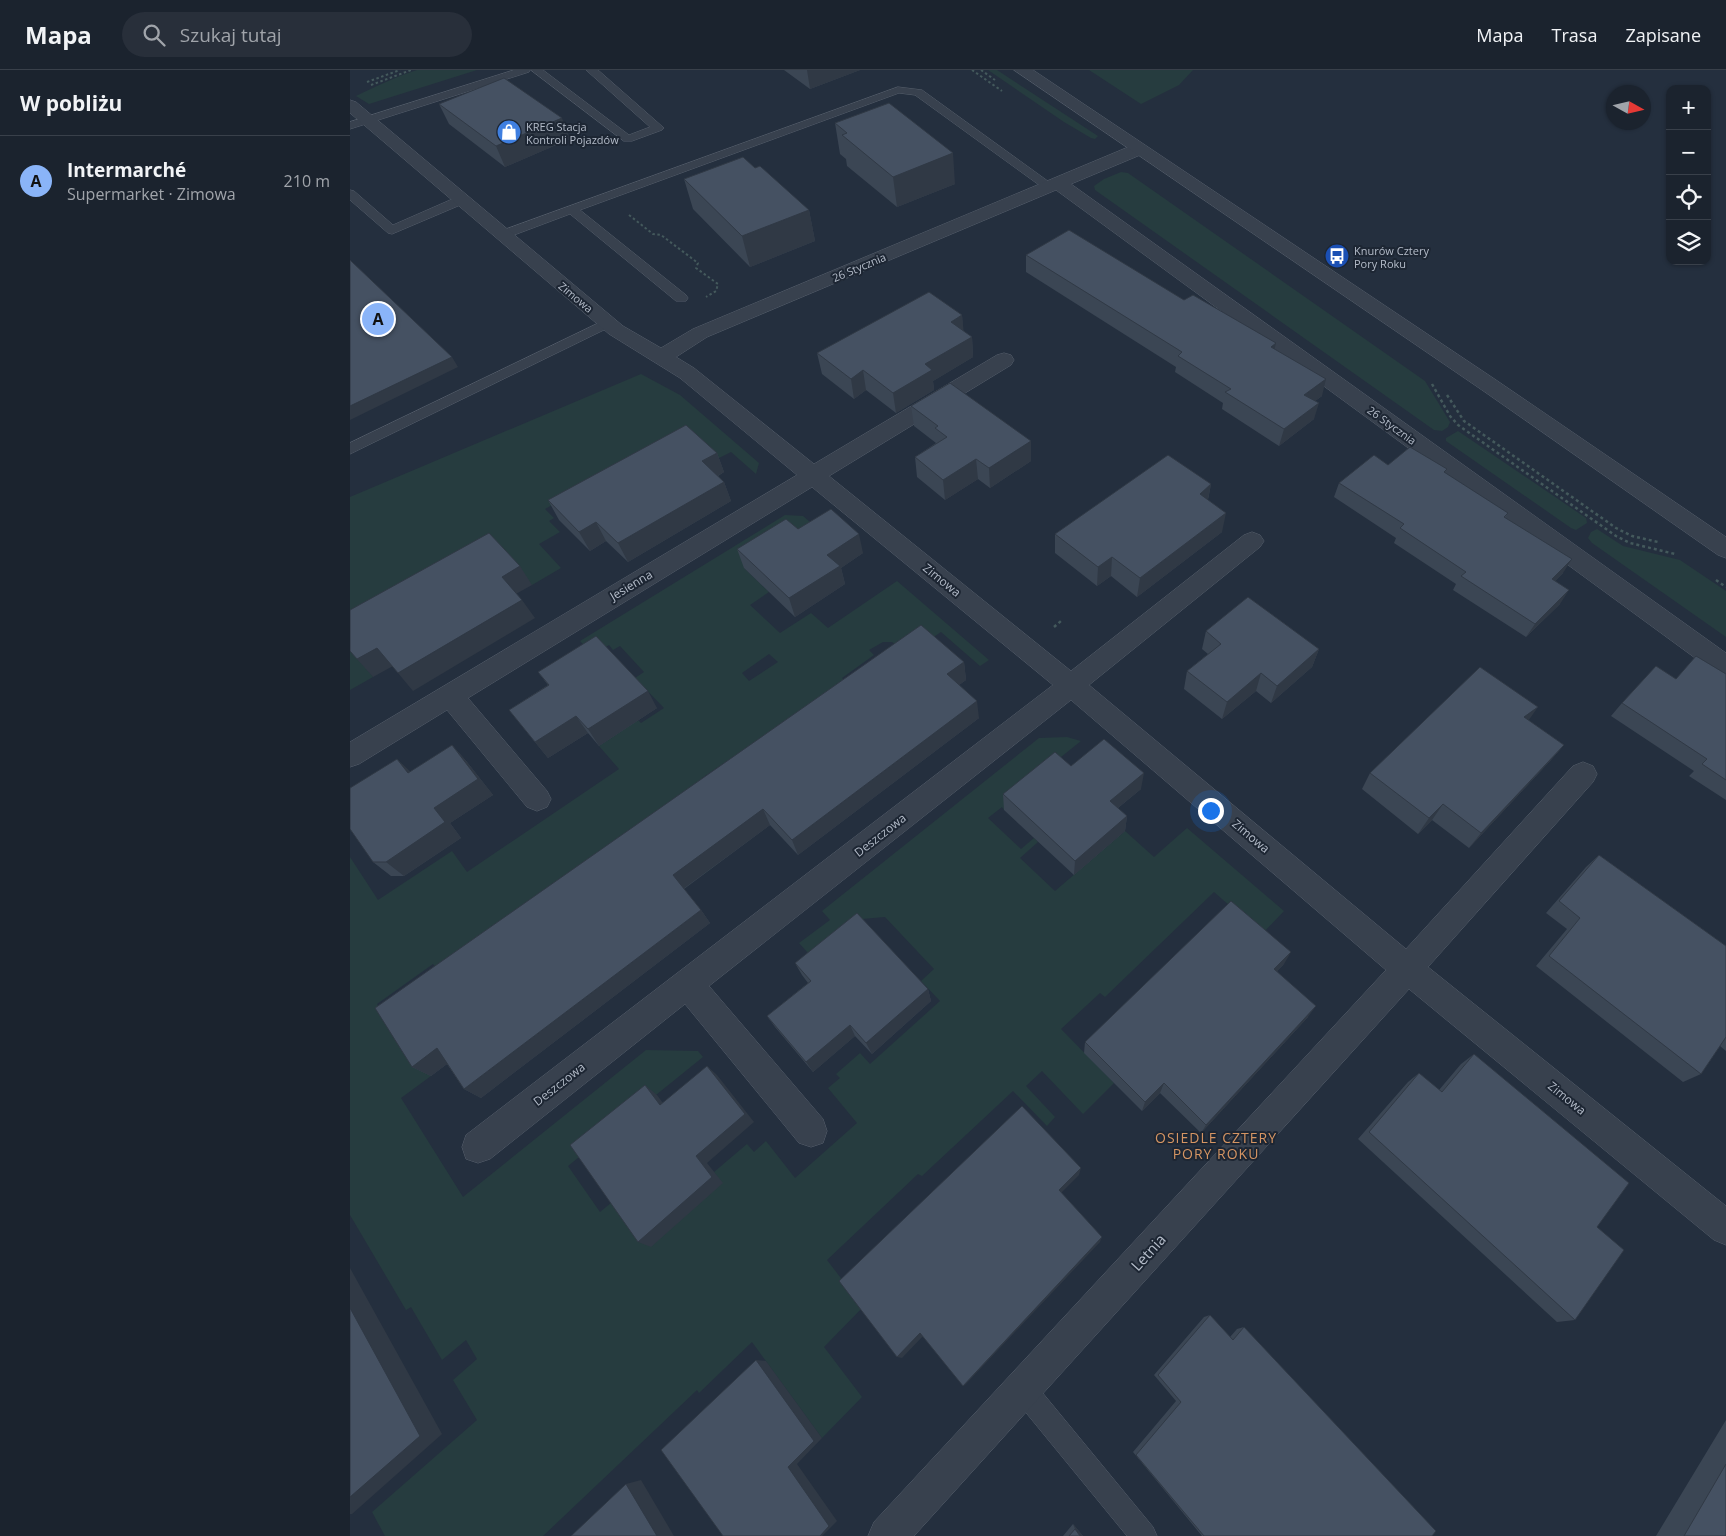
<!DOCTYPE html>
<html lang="pl">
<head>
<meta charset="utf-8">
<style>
	body { margin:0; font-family:"Open Sans",sans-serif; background:#282f3a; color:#f1f3f6 }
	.controls { position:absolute; right:15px; top:15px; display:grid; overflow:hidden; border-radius:10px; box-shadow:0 1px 4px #0004 }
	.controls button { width:45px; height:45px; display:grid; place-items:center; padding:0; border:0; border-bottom:1px solid #39404a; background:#1b232e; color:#f1f3f6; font:25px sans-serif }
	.compass { position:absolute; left:1256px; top:15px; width:45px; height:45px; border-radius:50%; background:#1b232e; box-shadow:0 1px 4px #0004; rotate:98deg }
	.you { position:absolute; left:860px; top:740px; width:18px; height:18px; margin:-12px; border:4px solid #fff; border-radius:50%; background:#1a73e8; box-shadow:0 0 0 8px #1a73e833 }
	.badge { display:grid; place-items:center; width:32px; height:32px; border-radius:50%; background:#8ab4f8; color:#111; font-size:16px; font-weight:700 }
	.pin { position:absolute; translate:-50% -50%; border:2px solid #fff; box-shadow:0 1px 5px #0006 }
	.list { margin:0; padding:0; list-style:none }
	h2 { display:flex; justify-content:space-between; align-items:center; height:65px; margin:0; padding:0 20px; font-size:21px }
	h2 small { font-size:16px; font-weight:400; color:#a0a4aa }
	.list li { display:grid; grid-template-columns:32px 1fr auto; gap:15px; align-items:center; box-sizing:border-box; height:90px; padding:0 20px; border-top:1px solid #39404a }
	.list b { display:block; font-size:19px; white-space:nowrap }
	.list p { margin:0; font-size:16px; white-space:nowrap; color:#a0a4aa }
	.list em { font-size:16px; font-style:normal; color:#a0a4aa }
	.icon { flex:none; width:28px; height:28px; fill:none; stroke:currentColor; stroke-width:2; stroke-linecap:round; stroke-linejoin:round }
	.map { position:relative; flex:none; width:1376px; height:1466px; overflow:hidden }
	header { display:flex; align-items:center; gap:30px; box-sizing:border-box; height:70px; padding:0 25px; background:#1b232e; border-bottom:1px solid #39404a }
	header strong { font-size:24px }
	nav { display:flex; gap:28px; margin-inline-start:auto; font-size:18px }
	.search { width:350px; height:45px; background:#282f3a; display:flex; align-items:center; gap:12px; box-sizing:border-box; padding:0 18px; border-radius:28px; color:#a0a4aa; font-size:19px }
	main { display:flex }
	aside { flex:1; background:#1b232e }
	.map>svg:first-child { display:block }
	.green { fill:#263c3f; fill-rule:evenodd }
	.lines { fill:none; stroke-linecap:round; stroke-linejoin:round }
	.service-casing { stroke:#565f6c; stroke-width:1 }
	.minor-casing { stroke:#565f6c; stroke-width:1 }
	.tertiary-casing { stroke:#565f6c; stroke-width:1 }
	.path-far1 { stroke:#44595c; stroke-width:2; stroke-dasharray:2.5 2.5; stroke-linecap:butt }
	.path { stroke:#44595c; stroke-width:2.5; stroke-dasharray:3 3; stroke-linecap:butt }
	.service { fill:#38414e; fill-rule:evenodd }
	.minor { fill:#38414e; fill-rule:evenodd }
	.tertiary { fill:#38414e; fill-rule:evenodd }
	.wall { fill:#3b4654 }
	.shaded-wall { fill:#303945 }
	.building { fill:#455162; stroke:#303945 }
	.labels { text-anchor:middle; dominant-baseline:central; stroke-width:4; stroke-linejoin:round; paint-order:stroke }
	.far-poi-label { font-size:11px; fill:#b4bcc9; stroke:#1d2633; text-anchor:start }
	.far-street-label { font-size:11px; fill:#b4bcc9; stroke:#1d2633 }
	.street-label { font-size:12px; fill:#b4bcc9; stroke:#1d2633 }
	.neighbourhood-label { font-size:14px; letter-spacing:1px; fill:#d59563; stroke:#1d2633 }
	.near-street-label { font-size:15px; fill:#b4bcc9; stroke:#1d2633 }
</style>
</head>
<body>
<header>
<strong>Mapa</strong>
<div class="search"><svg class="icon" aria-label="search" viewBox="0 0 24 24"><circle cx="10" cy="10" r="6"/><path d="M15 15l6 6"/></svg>Szukaj tutaj</div>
<nav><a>Mapa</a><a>Trasa</a><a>Zapisane</a></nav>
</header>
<main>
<aside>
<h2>W pobliżu<small></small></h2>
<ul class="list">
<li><span class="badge">A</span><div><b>Intermarché</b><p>Supermarket · Zimowa</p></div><em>210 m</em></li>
</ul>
</aside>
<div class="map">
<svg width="1376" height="1466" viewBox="0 0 1376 1466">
	<rect width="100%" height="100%" fill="#242f3e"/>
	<path class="green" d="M67 0H127L19 34 6 26C27 16 45 7 67 0Z
		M638 0H647L748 66 745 69 741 68 714 52Z
		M739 0H843L829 15 791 34Z
		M771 102 778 103 1075 311 1100 352 1098 357 1092 361 1084 360 745 120 744 116 754 109Z
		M291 304 330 325 409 393 406 404 381 382 367 389 265 400 195 439 204 448 199 451 210 462 189 474 211 498 182 515 142 473 0 560V427Z
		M1108 361 1236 448 1237 453 1226 460 1221 458 1096 371V368Z
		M435 445 453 446 475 465 394 498 419 522 400 535 430 563 461 543 478 558 547 511 639 590 630 596 591 562 582 568 548 576 542 572H533L519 580 524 585 492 608 506 621 391 684 389 683 352 708 361 718 378 786 353 805 319 766 88 901 83 894 27 934 38 954 81 1006 51 1028 113 1127 296 980 348 981 353 987 218 1096 250 1142 267 1128 372 1114 364 1102 397 1074 404 1082 416 1071 445 1108 507 1053 478 1018 490 1008 486 1004 510 983 520 994 590 931 571 911 584 899 535 847 512 849 467 893 449 873 480 850 472 841 689 668 717 667 731 671 701 695 705 699 654 740 652 737 638 748 671 779 684 768 688 772 670 788 705 821 775 761 804 787 837 758 934 841 912 864 864 822 755 927 750 923 711 959 764 1013 733 1044 692 1001 676 1016 705 1047 697 1056 663 1021 572 1106 568 1104 477 1190 513 1237 474 1277 512 1327 472 1368 402 1272 349 1323 347 1320 193 1466H35L22 1442 127 1350 103 1310 127 1289 116 1270 92 1290 61 1237 56 1240 0 1145V787L28 830 102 781 117 802 269 699 249 676 288 650 291 653 314 638 285 608 294 602 270 576 263 580 259 575 243 585 230 571ZM419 584 428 592 399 611 392 603Z
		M1247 459 1273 476 1330 490 1376 521V567L1242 473 1238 468 1241 462Z
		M0 577 23 607 0 620Z"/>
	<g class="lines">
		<defs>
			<path id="service" d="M164 0H180L179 2 0 59V52Z
				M181 0H193L279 65 300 57 236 0H248L314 58 312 60 282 71H274Z
				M548 17 572 20 706 117 704 120H696L565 25 549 23 230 140 336 225 338 228 336 231H326L220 144 156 168 152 169 146 165 148 162Z
				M0 120 4 121 43 155 107 127 111 126 117 130 115 133 42 164 38 163 0 130Z
				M257 249 262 250 264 253 262 256 0 384V373Z
				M673 1306 682 1310 803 1457 807 1466H777L664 1328 660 1319 664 1310Z"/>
			<path id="minor" d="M0 30 6 32 273 256 311 278 343 259 783 75 789 74 795 75 798 79 795 83 721 114 1376 583V607L1367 604 706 120 357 267 326 287 344 298 464 394 647 285 654 283 661 285 664 290 661 295 479 406 721 601 894 465 902 462 910 465 914 471 910 477 739 615 1056 879 1223 696 1233 692 1243 696 1247 704 1243 712 1078 897 1376 1136V1175L1364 1170 1059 919 564 1466H518L524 1452 1036 900 721 630 359 916 473 1049 477 1061 473 1073 461 1077 449 1073 335 934 140 1089 128 1093 116 1089 112 1077 116 1065 703 615 462 417 118 628 197 721 201 729 197 737 187 741 177 737 97 640 9 694 0 697V672L447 405 330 308 259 264 0 43Z"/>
			<path id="tertiary" d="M664 0H683L1146 310 1376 467V488L1368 485 1132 320Z"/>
		</defs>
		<use href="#service" class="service-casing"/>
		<use href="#minor" class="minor-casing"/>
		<use href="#tertiary" class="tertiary-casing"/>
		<path class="path-far1" d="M622 0 652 21
			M631 0 645 10
			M17 12 50 0
			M21 15 61 0
			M279 145 303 164 311 165 348 193 346 198 368 214 366 221 356 227"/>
		<path class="path" d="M1082 314 1100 346 1108 355 1266 466 1280 473 1325 484
			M1097 325 1114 351 1266 458 1282 466 1308 472
			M1366 510 1376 517
			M704 557 711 551"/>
		<use href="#service" class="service"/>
		<use href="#minor" class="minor"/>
		<use href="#tertiary" class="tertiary"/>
	</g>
	<path class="wall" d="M434 0H510L460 19Z
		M89 34 220 69 155 97 99 54Z
		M485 53 605 114 547 137 497 96 496 89 490 84Z
		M334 109 459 140 465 171 400 197 343 139Z
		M676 185 834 230 925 279 972 326 965 331 964 349 929 376 872 339 873 333 825 302 826 297 676 202Z
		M612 245 613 261 622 267 623 287 583 311 584 320 546 343 516 320 504 329 472 304 467 283Z
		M561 336 681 391 640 418 628 409 595 430 567 407 565 387 586 373 564 356Z
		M367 383 374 402 368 406 374 412 381 431 278 492 256 471 240 481 209 450 198 430Z
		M1038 395 1095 403 1158 443 1155 448 1213 503 1205 511 1210 534 1176 567 1103 520 1106 514 1044 473 1046 468 984 427 989 413Z
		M861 414 858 430 872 462 787 527 761 506 747 516 705 483V464Z
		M448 459 513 483 491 498 495 514 445 547 394 498 387 479Z
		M856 561 969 579 962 597 921 633 906 621 872 649 834 619 837 601 858 584 852 579Z
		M614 592 616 610 609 615 629 648 448 785 420 755 334 819 351 840 360 853 131 1028 114 1019 97 994 81 1006 62 997Z
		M188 602 307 638 249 676 238 663 198 688 159 640 198 615Z
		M1376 604V730L1339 706 1344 701 1261 646 1272 633 1326 609Z
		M1178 650 1214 675 1200 691 1119 778 1082 750 1068 764 1012 719 1020 703Z
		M102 675 117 692 143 725 100 753 111 768 54 806H41L23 792Z
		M721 696 791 719 768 738 777 746 775 761 724 805 654 740 653 724Z
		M1249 785 1376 876V981L1370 976 1351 1004 1333 1012 1186 896 1217 859 1196 843 1236 797Z
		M445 893 578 919 581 931 522 984 505 966 463 1002 425 957 417 946 458 913 452 905Z
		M934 894 927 901 958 947 851 1063 810 1023 792 1041 734 983 735 972Z
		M1124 984 1247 1157 1225 1250 1207 1252 1008 1069 1058 1012 1069 1003 1089 1020 1111 994Z
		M860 1245 880 1267 887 1259 894 1257 1082 1466H852L783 1382 826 1331 804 1305 854 1247Z
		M1376 1350V1466H1306Z
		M723 1454 733 1466H713Z"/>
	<path class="shaded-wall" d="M457 0H510L460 19Z
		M212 48 220 69 155 97 146 76Z
		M603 83 605 114 547 137 543 107Z
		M459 140 465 171 400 197 392 166Z
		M612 245 614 265 601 252Z
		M622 267 623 287 583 311 584 320 546 343 543 323 575 294Z
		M926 273 922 290 921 277Z
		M102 287 108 297 0 350V336Z
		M513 300 516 320 504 329 501 309Z
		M976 309 972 326 950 342 954 325Z
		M969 333 964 349 929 376 934 359Z
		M681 371V391L640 418 639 398Z
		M367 383 374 402 359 411 352 391Z
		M626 389 628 409 595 430 593 410Z
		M374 412 381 431 278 492 268 473Z
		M861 414 857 434 850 424Z
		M876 443 872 462 787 527 790 508Z
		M246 452 256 471 240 481 229 462Z
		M509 464 513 483 491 498 495 514 445 547 439 528 477 485Z
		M762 487 761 506 747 516 748 497Z
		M1222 489 1213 503 1193 523 1202 509Z
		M170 496 182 515 164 525 152 507Z
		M1219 520 1210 534 1176 567 1185 554Z
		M172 530 185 548 63 621 48 603Z
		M27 578 43 596 23 607 7 589Z
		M969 579 962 597 921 633 927 616Z
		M614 592 616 610 599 622 597 604Z
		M911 603 906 621 872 649 877 632Z
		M298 621 307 638 249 676 238 659Z
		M627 631 629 648 448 785 442 770Z
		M1188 637 1176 654 1174 647Z
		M226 646 238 663 198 688 185 672Z
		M102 675 117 692 143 725 100 753 111 768 54 806 36 792 84 738Z
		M1214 675 1200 691 1119 778 1131 763Z
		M47 689 64 705 58 703Z
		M794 703 791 719 758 746 760 731Z
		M1093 734 1082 750 1068 764 1079 748Z
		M413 739 420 755 333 819 323 805Z
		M777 746 775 761 724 805 725 791Z
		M351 840 360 853 131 1028 114 1019Z
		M941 882 934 894 917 911 924 899Z
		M578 919 581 931 522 984 516 973Z
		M966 936 958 947 851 1063 856 1055Z
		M500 955 505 966 463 1002 456 992Z
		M87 978 105 988 81 1006 62 997Z
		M357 996 367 1005 404 1052 357 1093 373 1113 301 1177 288 1172 346 1086Z
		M814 1013 810 1023 792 1041 795 1032Z
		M295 1015 307 1025 321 1044 310 1035Z
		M731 1098 729 1105 708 1126 709 1120Z
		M752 1167 750 1172 615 1315 613 1316Z
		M0 1198 92 1364 2 1444H0Z
		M570 1263 574 1265 552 1288 547 1287Z
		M406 1290 416 1291 472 1368 447 1394 487 1451 472 1466H470L438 1397Z
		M291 1410 324 1466H307L276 1414Z
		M723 1454 733 1466H730L725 1459Z"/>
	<path class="building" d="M154 8 212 48 146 76 89 34Z
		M539 33 603 83 543 107 492 65 497 63 485 53Z
		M393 87 405 98 410 96 459 140 392 166 334 109Z
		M719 160 834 230 843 225 926 273 921 277 976 309 954 325 969 333 934 359 875 322 881 319 828 286 832 282 676 185Z
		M0 190 102 287 0 336Z
		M579 222 612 245 601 252 622 267 575 294 582 300 543 323 513 300 501 309 467 283Z
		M600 313 681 371 639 398 626 389 593 410 565 387 597 367 585 358 588 356 561 336Z
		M336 355 367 383 352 391 374 412 268 473 246 452 229 462 198 430Z
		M1060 377 1097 399 1094 402 1158 443 1154 447 1222 489 1202 509 1219 520 1185 554 1111 506 1116 502 1050 458 1054 454 989 413 1024 385 1038 395Z
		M818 385 861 414 850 424 876 443 790 508 762 487 748 497 705 464Z
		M481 439 509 464 477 485 490 496 439 528 387 479 436 449 448 459Z
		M139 463 170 496 152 507 172 530 48 603 27 578 7 589 0 581V540Z
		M898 527 969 579 927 616 911 603 877 632 837 601 871 574 856 561Z
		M571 555 614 592 597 604 627 631 442 770 413 739 323 805 351 840 114 1019 87 978 62 997 25 938Z
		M246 566 298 621 238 659 226 646 185 672 159 640 199 615 188 602Z
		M1346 586 1376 604V710L1352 694 1357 689 1272 633 1306 596 1326 609Z
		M1130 597 1188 637 1174 647 1214 675 1131 763 1093 734 1079 748 1020 703Z
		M754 669 794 703 760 731 777 746 725 791 653 724 705 682 721 696Z
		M102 675 128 709 84 738 95 752 36 792H23L0 759V718L47 689 58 703Z
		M1249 785 1376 876V967L1351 1004 1199 886 1230 848 1209 831Z
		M881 831 941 882 924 899 966 936 856 1055 814 1013 795 1032 735 972Z
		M507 843 578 919 516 973 500 955 456 992 417 946 461 911 445 893Z
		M1124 984 1279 1113 1247 1157 1274 1180 1225 1250 1019 1062 1069 1003 1092 1022Z
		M357 996 395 1044 346 1086 362 1107 288 1172 220 1075 295 1015 310 1035Z
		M672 1036 731 1098 709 1120 752 1167 613 1316 570 1263 547 1287 489 1211Z
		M0 1238 70 1366 0 1427Z
		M860 1245 883 1270 894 1257 1086 1461 1082 1466H854L786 1385 831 1332 808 1305Z
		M406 1290 464 1371 438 1397 479 1456 470 1466H373L311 1380Z
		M1376 1394V1466H1334Z
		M276 1414 307 1466H221Z
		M725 1459 730 1466H719Z"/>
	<defs>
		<symbol id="shop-disc" viewBox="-11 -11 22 22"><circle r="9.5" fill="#3f7fe0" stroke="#1d2633"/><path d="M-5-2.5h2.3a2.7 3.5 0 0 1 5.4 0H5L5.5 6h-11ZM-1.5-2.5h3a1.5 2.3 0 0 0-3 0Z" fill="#fff"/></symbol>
		<symbol id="bus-disc" viewBox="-11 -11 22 22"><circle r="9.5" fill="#1a4fb4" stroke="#1d2633"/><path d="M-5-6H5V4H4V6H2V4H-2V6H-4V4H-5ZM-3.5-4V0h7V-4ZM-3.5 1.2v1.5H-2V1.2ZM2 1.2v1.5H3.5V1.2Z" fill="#fff"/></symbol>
	</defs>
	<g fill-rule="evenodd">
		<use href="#shop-disc" x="145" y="48" width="28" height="28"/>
		<use href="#bus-disc" x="973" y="172" width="28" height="28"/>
	</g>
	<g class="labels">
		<g class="far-poi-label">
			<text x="176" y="56">KREG Stacja<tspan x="176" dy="13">Kontroli Pojazdów</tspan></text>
			<text x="1004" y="180">Knurów Cztery<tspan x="1004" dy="13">Pory Roku</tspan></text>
		</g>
		<g class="far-street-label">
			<text transform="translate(509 197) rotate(-23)">26 Stycznia</text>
			<text transform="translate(226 227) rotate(40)">Zimowa</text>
			<text transform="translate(1042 355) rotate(36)">26 Stycznia</text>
		</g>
		<g class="street-label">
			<text transform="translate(592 510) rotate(39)">Zimowa</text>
			<text transform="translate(281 515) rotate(-31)">Jesienna</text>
			<text transform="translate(530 765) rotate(-38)">Deszczowa</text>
			<text transform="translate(901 766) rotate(40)">Zimowa</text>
			<text transform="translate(209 1014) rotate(-38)">Deszczowa</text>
			<text transform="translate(1217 1028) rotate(39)">Zimowa</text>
		</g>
		<g class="neighbourhood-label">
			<text x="866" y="1067">OSIEDLE CZTERY<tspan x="866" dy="16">PORY ROKU</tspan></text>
		</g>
		<g class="near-street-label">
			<text transform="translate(798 1182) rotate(-48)">Letnia</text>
		</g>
	</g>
</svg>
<div class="controls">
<button>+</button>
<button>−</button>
<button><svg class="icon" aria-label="locate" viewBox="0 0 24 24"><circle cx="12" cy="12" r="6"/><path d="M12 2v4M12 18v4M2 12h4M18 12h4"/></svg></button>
<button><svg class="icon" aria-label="layers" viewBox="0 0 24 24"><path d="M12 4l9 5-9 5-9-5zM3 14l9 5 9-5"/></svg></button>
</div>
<svg class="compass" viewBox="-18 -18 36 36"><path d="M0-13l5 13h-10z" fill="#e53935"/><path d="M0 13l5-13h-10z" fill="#a0a4aa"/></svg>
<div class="you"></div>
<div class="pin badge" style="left:28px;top:249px">A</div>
</div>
</main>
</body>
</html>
